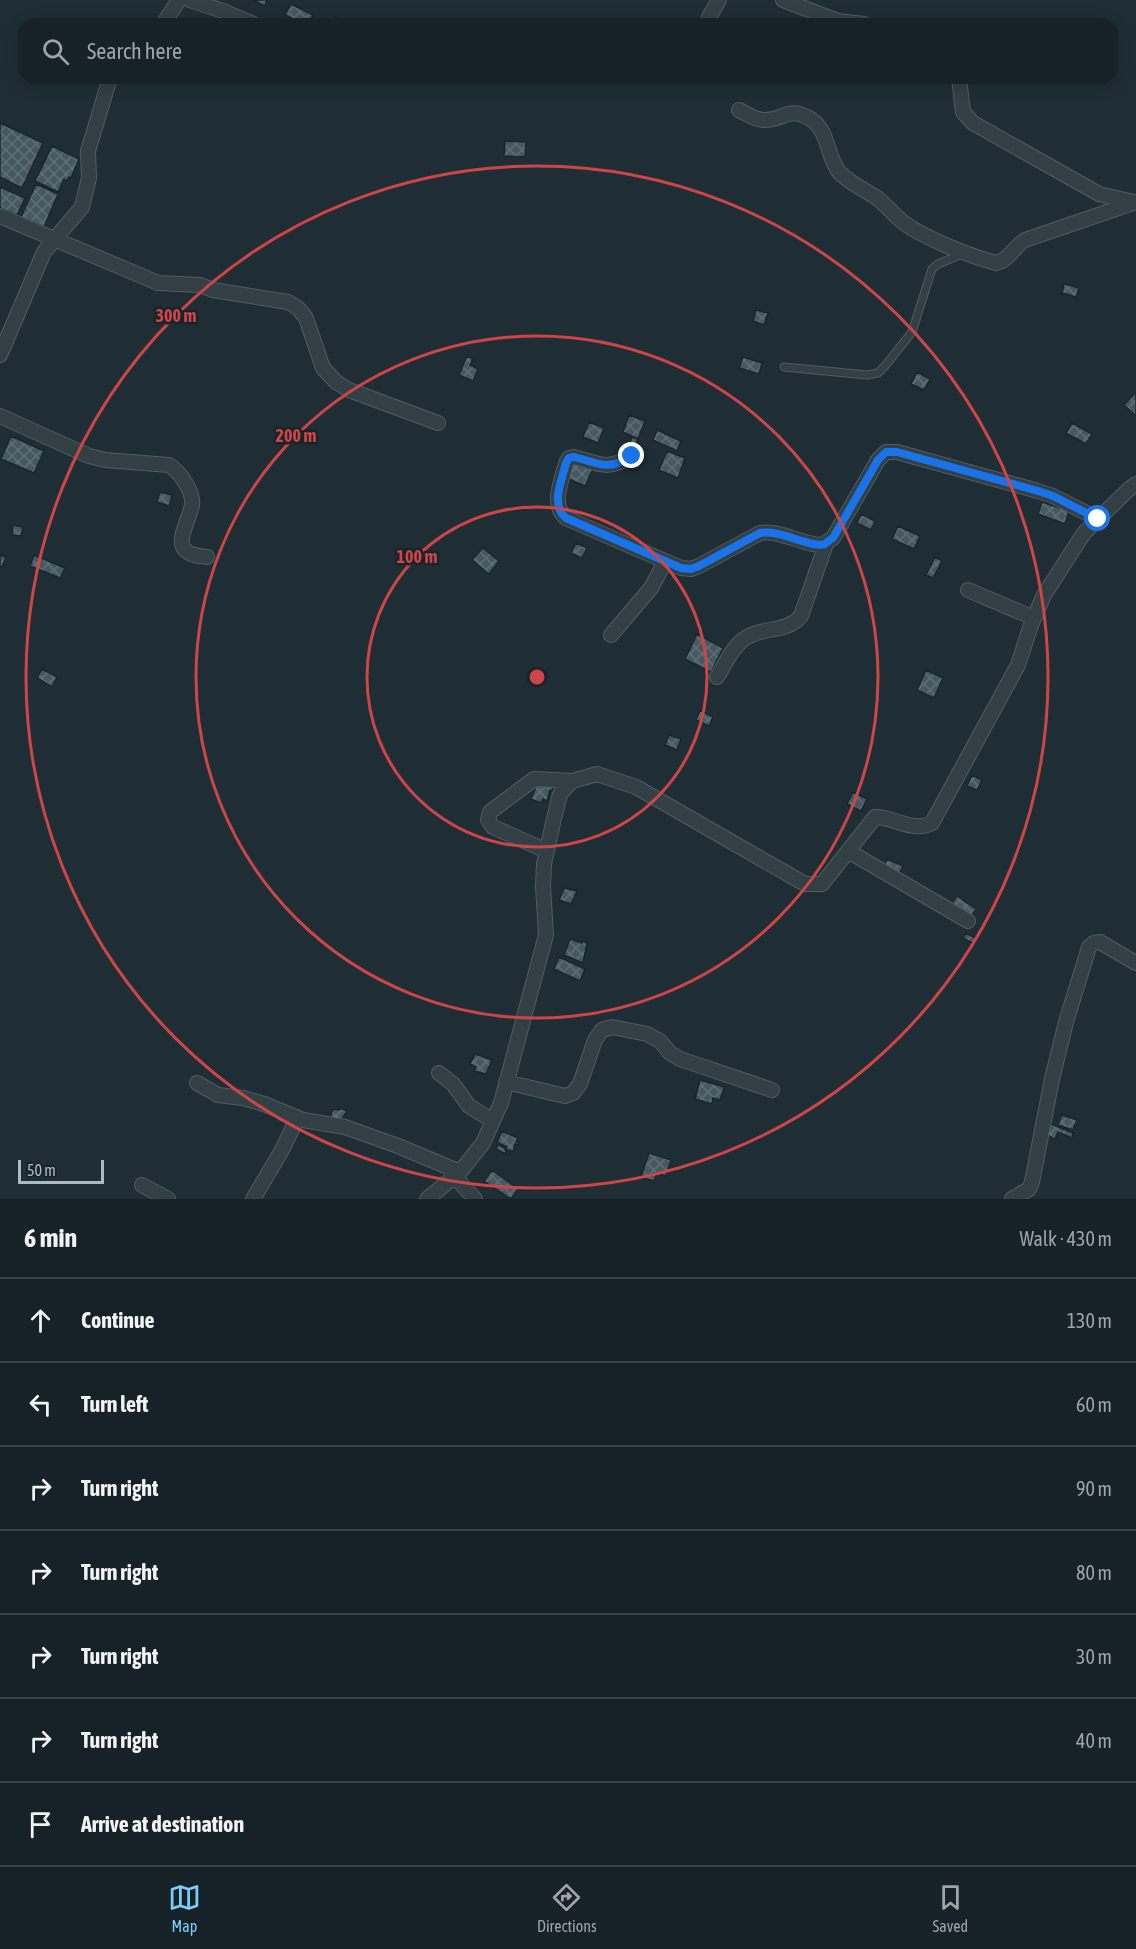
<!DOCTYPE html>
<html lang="en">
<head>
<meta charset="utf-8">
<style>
	body { margin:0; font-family:"Asap Condensed",sans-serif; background:#202a30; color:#f1f3f6 }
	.scale { position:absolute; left:18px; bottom:15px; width:86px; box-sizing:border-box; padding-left:6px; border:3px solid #abbbc3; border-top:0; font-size:16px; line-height:21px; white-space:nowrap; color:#abbbc3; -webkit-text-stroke:4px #18242a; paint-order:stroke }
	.stop { position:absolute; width:18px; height:18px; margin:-14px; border:4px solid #1a73e8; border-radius:50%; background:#fff }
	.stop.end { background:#1a73e8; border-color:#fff; box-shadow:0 2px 6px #0008 }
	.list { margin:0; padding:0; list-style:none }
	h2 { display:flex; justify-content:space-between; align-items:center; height:78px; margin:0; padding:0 24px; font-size:26px }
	h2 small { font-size:20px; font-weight:400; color:#9ea4a8 }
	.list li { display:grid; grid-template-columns:39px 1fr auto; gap:18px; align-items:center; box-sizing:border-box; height:84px; padding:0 24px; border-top:2px solid #363f45 }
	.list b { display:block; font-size:22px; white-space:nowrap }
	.list em { font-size:20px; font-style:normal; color:#9ea4a8 }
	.icon { flex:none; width:33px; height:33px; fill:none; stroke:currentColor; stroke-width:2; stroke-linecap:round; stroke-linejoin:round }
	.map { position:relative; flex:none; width:1136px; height:1199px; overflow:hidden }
	.search { position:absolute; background:#172228; box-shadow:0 3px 15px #0003; left:18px; right:18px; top:18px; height:66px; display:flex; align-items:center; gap:15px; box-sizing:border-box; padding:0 21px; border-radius:18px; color:#9ea4a8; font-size:22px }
	.sheet { height:666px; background:#172228 }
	nav { display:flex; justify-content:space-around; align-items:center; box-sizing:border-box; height:84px; border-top:2px solid #363f45; background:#172228; font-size:16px; color:#9ea4a8 }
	nav a { display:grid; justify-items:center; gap:3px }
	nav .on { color:#7bcef8 }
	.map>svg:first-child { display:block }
	.building { fill:url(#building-cross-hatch); stroke:#1a262c; stroke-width:1.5 }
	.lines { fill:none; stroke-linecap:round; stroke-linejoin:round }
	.service-casing { stroke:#4f5d64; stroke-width:9 }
	.minor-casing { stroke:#4f5d64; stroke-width:16 }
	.service { stroke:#324046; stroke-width:7 }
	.minor { stroke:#324046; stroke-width:14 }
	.route { stroke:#1a73e8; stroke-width:8 }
	.ring { fill:none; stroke:#cd4547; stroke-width:3 }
	.centre { fill:#cd4547; stroke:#18242a; stroke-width:3 }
	.ring-label { font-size:18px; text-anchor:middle; font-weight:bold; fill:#cd4547; stroke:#18242a; stroke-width:5; stroke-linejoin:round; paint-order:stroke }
</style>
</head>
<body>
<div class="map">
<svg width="1136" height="1199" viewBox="0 0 1136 1199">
	<defs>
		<pattern id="building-cross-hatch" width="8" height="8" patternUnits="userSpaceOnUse" patternTransform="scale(1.5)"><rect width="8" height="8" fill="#465961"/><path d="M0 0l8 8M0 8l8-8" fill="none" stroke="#5e6f76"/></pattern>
	</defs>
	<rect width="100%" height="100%" fill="#1f2e35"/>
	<path class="building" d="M253 0H267L265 6Z
		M291 4 313 15 308 24H303L285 15Z
		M335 17 350 24H332Z
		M0 123 43 143 22 188 0 177Z
		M505 141 526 142 525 157 504 156Z
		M52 146 79 159 71 178 69 177 67 181 64 179 58 192 35 181Z
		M36 184 58 194 44 227 21 217Z
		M0 187 25 198 17 215 0 208Z
		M1064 284 1079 288 1076 297 1062 293Z
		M756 310 768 313 764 325 753 321Z
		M467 356 473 359 470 365 478 369 473 381 459 375Z
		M743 357 762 363 759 374 739 368Z
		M917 372 930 379 924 390 911 384Z
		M1136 392V416L1124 405Z
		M629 415 645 421 638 439 623 432Z
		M589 422 604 428 598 443 583 437Z
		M1072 423 1092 434 1086 444 1066 433Z
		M657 430 681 441 677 451 653 440Z
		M11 436 44 451 34 473 1 459Z
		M632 437 638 439 634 451 628 448Z
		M667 451 685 458 678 478 659 470Z
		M575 458 594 467 585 486 564 477Z
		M160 492 172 495 169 506 157 502Z
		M1042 502 1069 511 1065 524 1038 514Z
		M861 514 875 521 871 530 857 523Z
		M13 525 23 527 21 536 12 535Z
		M898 526 920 536 914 549 892 539Z
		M576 543 587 548 582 558 571 553Z
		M483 548 499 561 489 574 472 560Z
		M0 555 6 557 2 567 0 566Z
		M34 555 65 568 60 578 30 566Z
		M935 557 942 561 933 578 926 575Z
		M697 634 723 648 711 672 685 659Z
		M42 669 57 677 52 687 37 678Z
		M926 670 943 678 934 698 917 690Z
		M700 710 713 717 709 726 696 720Z
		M669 735 681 739 677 750 665 745Z
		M972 775 982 780 977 790 967 786Z
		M538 782 554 785 552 791 550 790 547 801 543 799 541 803 531 799Z
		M853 792 867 799 861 811 847 804Z
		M887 859 903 866 898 876 883 869Z
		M564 888 577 891 571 904 559 900Z
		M957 896 976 909 969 919 950 906Z
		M966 933 977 939 974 944 963 938Z
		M570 939 582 943 583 941 587 943 583 963 564 955Z
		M559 957 585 969 580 981 554 969Z
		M475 1054 492 1060 486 1074 474 1071 476 1067 470 1064Z
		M700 1080 724 1087 720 1100 713 1098 712 1104 695 1099Z
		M340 1108 347 1111 340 1122 330 1117 333 1109 339 1110Z
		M1062 1115 1077 1120 1073 1130 1058 1125Z
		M1051 1124 1073 1133 1072 1138 1058 1132 1055 1139 1047 1135Z
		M502 1131 518 1138 516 1142 519 1143 518 1145 515 1144 513 1152 506 1149 507 1147 497 1142Z
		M498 1145 505 1148 506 1154 496 1149Z
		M649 1153 671 1160 666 1176 657 1173 654 1181 641 1177Z
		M492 1170 518 1189 511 1199 484 1181Z"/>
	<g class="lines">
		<defs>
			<path id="service" d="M784 367 867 375 878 373 885 366 912 332 932 269 938 264 964 253"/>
			<path id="minor" d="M190 0 223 11 253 24
				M783 0 838 21 864 24
				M709 17 719 0
				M163 24 179 0
				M959 78 963 112 973 123 1099 194 1134 202
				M739 110C747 114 755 120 764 120 785 120 789 105 812 120 829 132 827 157 839 172 849 183 865 190 877 198 887 206 894 215 904 223 926 239 970 256 996 263 1008 261 1015 246 1025 240L1136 202
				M0 216 158 283 200 285 213 290 288 302 298 308 306 318 323 368 336 382 349 390 438 423
				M0 355 44 252 82 207 89 178 88 151 110 78
				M0 416 89 456 105 460 169 465C180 472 194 492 192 505 187 529 165 554 207 557
				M632 456C606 471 601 464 574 457L569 458 566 463C562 481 550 504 566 518L681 568 691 569 699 566 760 533C781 529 811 549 825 544 826 543 832 538 833 538L878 460 886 452H897L1038 491 1053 496 1098 519
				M968 590 1034 618
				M611 635 651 588 665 562
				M717 677C726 663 734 643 749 636 767 627 788 632 801 616L826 544
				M547 851 493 827 488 820 490 812 534 779 572 781
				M848 851 968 921
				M439 1073 453 1084 469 1106 493 1121
				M506 1082 565 1096 573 1093 580 1084 595 1040 602 1030 612 1027 647 1034 660 1041 670 1053 680 1059 772 1090
				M197 1083 218 1095 243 1098 264 1104 303 1120 345 1127 398 1146 460 1172
				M456 1178 475 1199
				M142 1185 168 1199
				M253 1199 282 1150 297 1119
				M427 1199 460 1172 483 1143 501 1103 546 935 543 886 544 864 553 823 560 794 572 781 597 774 636 787 805 884H822L875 817C895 817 913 833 932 823L1018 665 1031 625 1044 595 1084 533 1128 490 1136 484
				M1012 1199 1029 1189 1032 1182 1052 1079 1066 1022 1089 947 1094 943 1100 942 1136 963"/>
		</defs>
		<use href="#service" class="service-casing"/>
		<use href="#minor" class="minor-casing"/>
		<use href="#service" class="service"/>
		<use href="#minor" class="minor"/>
	</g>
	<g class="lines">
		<path class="route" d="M632 456C607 471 601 464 574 457L569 458 566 463C562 480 550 505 566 518L681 568 691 569 699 566 760 533C781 529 811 549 825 544 826 543 832 538 833 538L878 460 886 452H897L1038 491 1053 496 1098 519"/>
	</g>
	<g class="ring">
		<circle cx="537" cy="677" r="170"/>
		<circle cx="537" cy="677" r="341"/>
		<circle cx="537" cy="677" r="511"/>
	</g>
	<circle cx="537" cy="677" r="9" class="centre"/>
	<g class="ring-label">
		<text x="176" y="322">300 m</text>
		<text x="296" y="442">200 m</text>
		<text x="417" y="563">100 m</text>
	</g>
</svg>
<div class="scale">50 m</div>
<div class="stop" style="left:1098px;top:519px"></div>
<div class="stop end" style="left:632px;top:456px"></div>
<div class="search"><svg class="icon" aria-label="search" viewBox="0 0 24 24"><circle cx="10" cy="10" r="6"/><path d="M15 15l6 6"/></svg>Search here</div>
</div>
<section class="sheet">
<h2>6 min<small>Walk · 430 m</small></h2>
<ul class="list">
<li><svg class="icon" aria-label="ahead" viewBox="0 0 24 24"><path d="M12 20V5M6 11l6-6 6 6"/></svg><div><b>Continue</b></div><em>130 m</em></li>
<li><svg class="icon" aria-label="left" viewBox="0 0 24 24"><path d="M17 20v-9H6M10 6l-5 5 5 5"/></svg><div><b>Turn left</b></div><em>60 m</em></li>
<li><svg class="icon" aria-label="right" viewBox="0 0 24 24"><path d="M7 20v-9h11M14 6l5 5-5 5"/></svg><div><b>Turn right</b></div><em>90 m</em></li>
<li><svg class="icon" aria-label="right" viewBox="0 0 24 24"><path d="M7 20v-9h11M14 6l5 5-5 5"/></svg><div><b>Turn right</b></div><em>80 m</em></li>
<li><svg class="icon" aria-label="right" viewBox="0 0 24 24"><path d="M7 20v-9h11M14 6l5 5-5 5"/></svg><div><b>Turn right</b></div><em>30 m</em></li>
<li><svg class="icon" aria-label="right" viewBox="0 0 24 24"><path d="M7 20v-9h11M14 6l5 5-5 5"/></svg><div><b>Turn right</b></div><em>40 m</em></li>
<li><svg class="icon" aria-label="arrive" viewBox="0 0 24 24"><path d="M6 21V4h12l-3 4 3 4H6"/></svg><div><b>Arrive at destination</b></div></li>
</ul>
</section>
<nav>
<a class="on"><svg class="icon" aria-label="map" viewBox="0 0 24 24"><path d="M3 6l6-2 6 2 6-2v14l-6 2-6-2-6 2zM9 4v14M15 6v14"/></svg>Map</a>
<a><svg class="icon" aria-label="directions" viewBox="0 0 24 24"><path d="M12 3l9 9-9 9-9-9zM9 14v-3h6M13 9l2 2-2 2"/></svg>Directions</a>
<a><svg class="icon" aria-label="saved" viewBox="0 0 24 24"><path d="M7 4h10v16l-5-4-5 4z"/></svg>Saved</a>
</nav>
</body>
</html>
